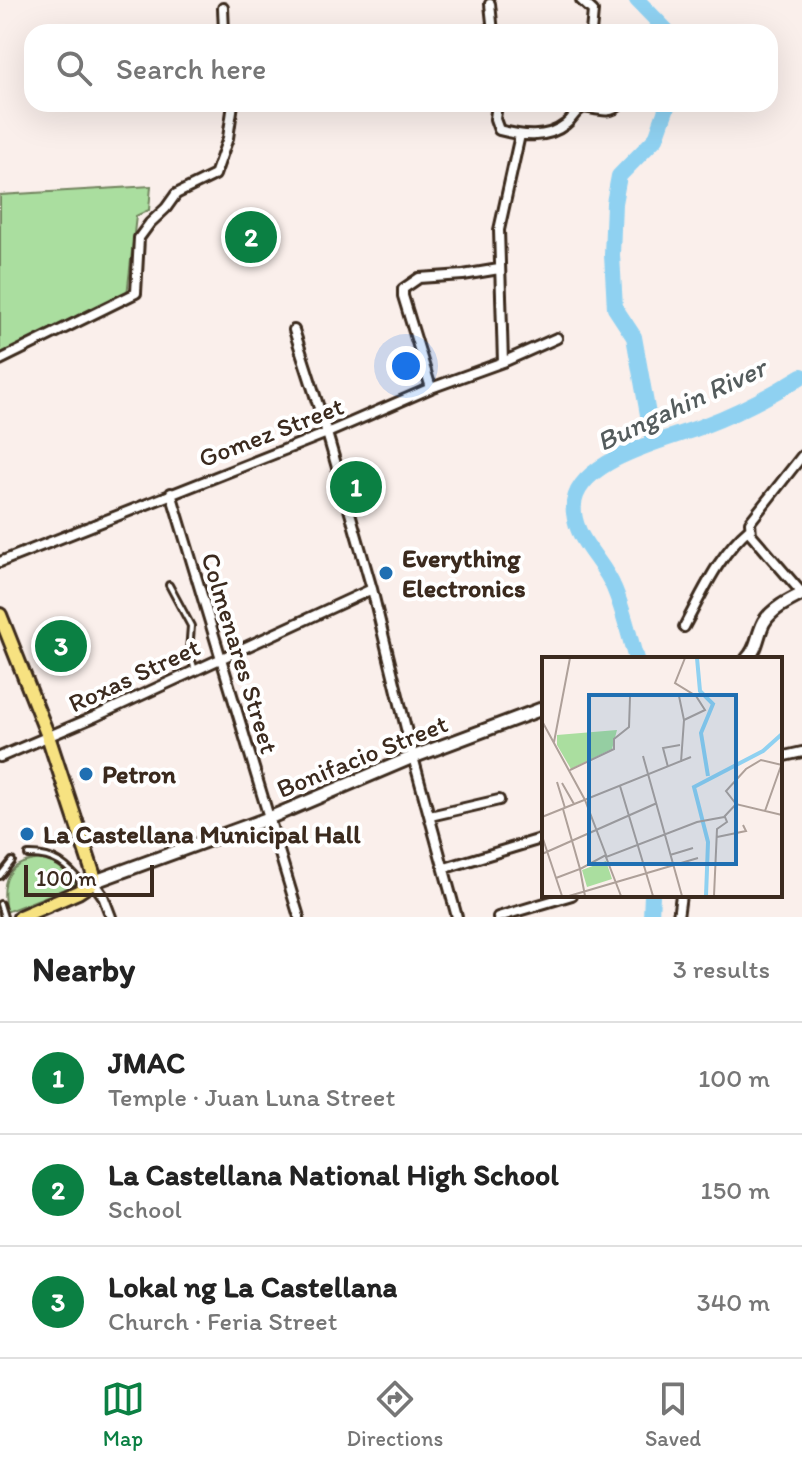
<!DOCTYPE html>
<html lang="en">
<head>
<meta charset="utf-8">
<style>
	body { margin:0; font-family:Itim,sans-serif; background:#f2f2f2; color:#222 }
	.scale { position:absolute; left:24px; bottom:20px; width:130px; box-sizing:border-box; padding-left:8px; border:4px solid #3b2a1e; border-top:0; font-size:22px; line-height:28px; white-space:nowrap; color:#3b2a1e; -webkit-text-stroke:6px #fff; paint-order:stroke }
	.you { position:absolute; left:406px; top:366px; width:28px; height:28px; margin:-20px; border:6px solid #fff; border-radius:50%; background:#1a73e8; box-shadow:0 0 0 12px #1a73e833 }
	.badge { display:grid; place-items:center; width:52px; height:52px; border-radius:50%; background:#0b8043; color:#fff; font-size:26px; font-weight:700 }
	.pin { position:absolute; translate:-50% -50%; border:4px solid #fff; box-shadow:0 2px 8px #0006 }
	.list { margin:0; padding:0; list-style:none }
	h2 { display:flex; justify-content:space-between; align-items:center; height:104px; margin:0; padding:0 32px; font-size:34px }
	h2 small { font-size:26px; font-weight:400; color:#767676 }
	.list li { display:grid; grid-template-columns:52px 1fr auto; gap:24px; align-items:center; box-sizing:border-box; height:112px; padding:0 32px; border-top:2px solid #e0e0e0 }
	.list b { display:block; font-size:30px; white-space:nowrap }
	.list p { margin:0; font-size:26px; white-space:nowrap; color:#767676 }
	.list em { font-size:26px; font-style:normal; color:#767676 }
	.icon { flex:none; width:44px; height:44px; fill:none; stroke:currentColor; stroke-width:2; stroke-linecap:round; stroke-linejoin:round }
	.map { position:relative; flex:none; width:802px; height:917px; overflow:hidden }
	.search { position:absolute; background:#fff; box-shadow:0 8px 32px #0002; left:24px; right:24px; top:24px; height:88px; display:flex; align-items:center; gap:20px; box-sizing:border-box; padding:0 28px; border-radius:24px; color:#767676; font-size:30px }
	.sheet { height:440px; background:#fff }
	nav { display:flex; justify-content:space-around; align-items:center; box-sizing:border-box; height:112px; border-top:2px solid #e0e0e0; background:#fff; font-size:22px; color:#767676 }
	nav a { display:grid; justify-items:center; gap:4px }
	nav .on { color:#0b8043 }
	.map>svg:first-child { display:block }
	.green { fill:#aade9f; stroke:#72845e; stroke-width:2 }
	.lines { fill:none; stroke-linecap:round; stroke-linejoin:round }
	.river { stroke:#8fd1f1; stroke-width:16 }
	.lane-casing { stroke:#3b2a1e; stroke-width:10 }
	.street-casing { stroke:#3b2a1e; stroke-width:14 }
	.secondary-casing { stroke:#3b2a1e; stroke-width:17 }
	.primary-casing { stroke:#3b2a1e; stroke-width:18 }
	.lane { stroke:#fff; stroke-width:4 }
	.street { stroke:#fff; stroke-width:8 }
	.secondary { stroke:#fff; stroke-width:11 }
	.primary { stroke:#f7e281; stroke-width:12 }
	.poi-dot { fill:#1f6fb2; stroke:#fff; stroke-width:3 }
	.labels { text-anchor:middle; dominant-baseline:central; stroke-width:8; stroke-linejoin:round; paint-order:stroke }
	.street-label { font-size:26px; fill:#3b2a1e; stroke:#fff }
	.poi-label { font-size:26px; font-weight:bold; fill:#3b2a1e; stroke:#fff; text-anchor:start }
	.water-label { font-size:28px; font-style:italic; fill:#545c5d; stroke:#fff }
	.inset-river { fill:none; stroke:#8fd1f1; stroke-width:4 }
	.inset-road { fill:none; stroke:#aea099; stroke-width:2 }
	.view { fill:#1f6fb2; fill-opacity:0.15; stroke:#1f6fb2; stroke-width:4 }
	.inset-edge { fill:none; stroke:#3b2a1e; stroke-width:4 }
</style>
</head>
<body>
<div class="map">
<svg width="802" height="917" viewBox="0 0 802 917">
	<rect width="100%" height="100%" fill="#faefeb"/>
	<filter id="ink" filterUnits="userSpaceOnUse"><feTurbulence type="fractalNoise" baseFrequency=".0125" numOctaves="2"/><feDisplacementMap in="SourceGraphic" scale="16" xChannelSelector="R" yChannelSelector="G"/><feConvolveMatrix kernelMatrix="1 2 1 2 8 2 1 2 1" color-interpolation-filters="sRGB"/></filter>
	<g filter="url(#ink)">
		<path class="green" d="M151 186 149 210 136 216 127 295 0 355V195Z
			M43 859 62 867 78 884 6 912C0 879 8 861 43 859Z"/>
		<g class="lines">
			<path class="river" d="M637 0 668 32
				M653 442 634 337 615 308 612 255 614 203 619 176 656 138 668 104
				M636 659C629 636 624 611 614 588 604 562 577 542 574 513 567 461 668 440 703 426 738 413 770 396 802 376
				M651 917 652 895"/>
			<defs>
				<path id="lane" d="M169 585 191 626 189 652 195 670
					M28 855C55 854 68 866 84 886
					M0 876 12 861
					M0 904 4 917"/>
				<path id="street" d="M581 0 593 11 591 32
					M490 4 493 32
					M223 8 224 32
					M497 104 495 119 499 130C522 136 546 140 566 124 574 118 574 111 584 107 597 109 611 115 620 104
					M294 330 327 433 372 589 413 757 457 917
					M0 360 136 293 139 238 150 223 166 208 176 194 215 175 228 138 233 104
					M503 362 499 230 520 135
					M431 388 403 296V289L419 278 463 275 499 269
					M802 456 750 522 751 534 802 593
					M171 493 299 917
					M0 562 327 433 431 388 503 362 557 338
					M684 627C703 592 719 554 750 528
					M0 757 94 717 372 589
					M780 757 802 752
					M430 816 499 800
					M445 868 544 838
					M93 882 103 896 111 917
					M498 917 572 895
					M678 917 681 895"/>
				<path id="secondary" d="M747 659C758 648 757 635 764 622 772 609 788 601 802 594
					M93 882 269 818 413 757 544 708"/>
				<path id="primary" d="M0 615 48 736 94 876 93 882 78 892 20 917"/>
			</defs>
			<use href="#lane" class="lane-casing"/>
			<use href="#street" class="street-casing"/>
			<use href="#secondary" class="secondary-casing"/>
			<use href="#primary" class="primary-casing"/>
			<use href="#lane" class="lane"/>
			<use href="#street" class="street"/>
			<use href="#secondary" class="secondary"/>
			<use href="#primary" class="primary"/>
		</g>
	</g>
	<g class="poi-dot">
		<circle cx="386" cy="573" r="8"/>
		<circle cx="86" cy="774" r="8"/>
		<circle cx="27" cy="834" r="8"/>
	</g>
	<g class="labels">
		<g class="street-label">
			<text transform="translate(271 432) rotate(-21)">Gomez Street</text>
			<text transform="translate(240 653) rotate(73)">Colmenares Street</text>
			<text transform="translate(134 675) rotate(-25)">Roxas Street</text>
			<text transform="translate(362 756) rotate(-22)">Bonifacio Street</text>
		</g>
		<g class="poi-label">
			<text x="402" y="558">Everything<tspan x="402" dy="30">Electronics</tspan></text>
			<text x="102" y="774">Petron</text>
			<text x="43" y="834">La Castellana Municipal Hall</text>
		</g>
		<g class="water-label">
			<text transform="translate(681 404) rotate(-25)">Bungahin River</text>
		</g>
	</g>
	<g transform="translate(542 657)">
		<rect width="240" height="240" fill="#faefeb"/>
		<path d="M75 73 70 92 29 112 15 88V78ZM64 204 70 222 45 230 40 213Z" fill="#aade9f"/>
		<path class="inset-river" d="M155 1 158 34 171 47 159 76 166 119M164 239 166 185 152 130 221 94 240 77"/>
		<path class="inset-road" d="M137 39 142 63 139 105M142 63 163 53 154 39 133 26 143 1M0 64 43 143 64 198 38 212 43 239M12 85 28 1M101 99 140 239M126 110 121 91 138 88M28 113 72 92V82L87 70 88 40M15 125 23 151M20 126 32 147M78 129 111 239M194 147 184 134 204 112 219 103 240 108M223 154 240 106M0 160 149 100M0 179 20 239M175 180 204 174 201 168M0 197 115 146M128 198 151 191M14 221 38 212 21 152M27 239 156 201M79 239 64 200 155 165 182 160 194 147 240 158M172 239 175 172 185 165 183 160"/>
		<path class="view" d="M47 38H194V207H47Z"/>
		<rect width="240" height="240" class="inset-edge"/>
	</g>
</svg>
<div class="scale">100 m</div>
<div class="you"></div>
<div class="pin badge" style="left:356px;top:487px">1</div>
<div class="pin badge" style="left:251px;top:237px">2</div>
<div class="pin badge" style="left:61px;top:646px">3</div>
<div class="search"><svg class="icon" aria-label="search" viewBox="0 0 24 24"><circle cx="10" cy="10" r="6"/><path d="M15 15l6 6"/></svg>Search here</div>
</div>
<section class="sheet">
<h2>Nearby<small>3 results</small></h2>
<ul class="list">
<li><span class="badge">1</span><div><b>JMAC</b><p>Temple · Juan Luna Street</p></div><em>100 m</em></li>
<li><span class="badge">2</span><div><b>La Castellana National High School</b><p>School</p></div><em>150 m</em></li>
<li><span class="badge">3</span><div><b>Lokal ng La Castellana</b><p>Church · Feria Street</p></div><em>340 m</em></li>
</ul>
</section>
<nav>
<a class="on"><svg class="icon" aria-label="map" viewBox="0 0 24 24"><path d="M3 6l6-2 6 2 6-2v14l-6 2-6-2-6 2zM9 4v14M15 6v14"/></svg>Map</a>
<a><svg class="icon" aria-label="directions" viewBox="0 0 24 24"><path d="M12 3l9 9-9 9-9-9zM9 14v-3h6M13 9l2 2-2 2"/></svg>Directions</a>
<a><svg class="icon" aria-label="saved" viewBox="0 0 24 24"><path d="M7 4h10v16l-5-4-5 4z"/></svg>Saved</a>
</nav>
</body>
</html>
